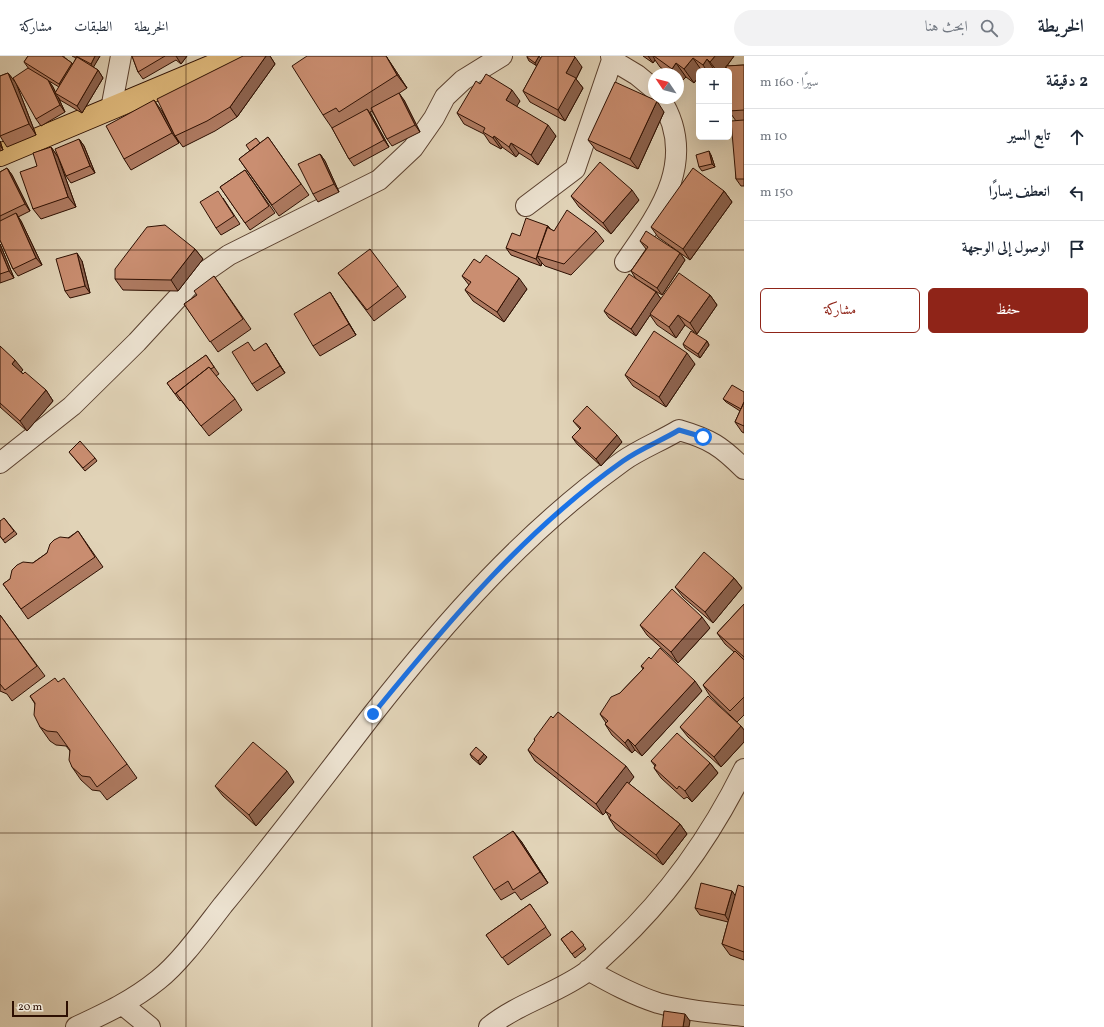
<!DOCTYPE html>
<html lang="ar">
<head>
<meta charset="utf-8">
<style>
	body { margin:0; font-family:Vollkorn,Amiri,serif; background:#f2f2f3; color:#1f2937; direction:rtl }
	.controls { position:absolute; right:12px; top:12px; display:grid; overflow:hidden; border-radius:6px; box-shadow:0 4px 16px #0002 }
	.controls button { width:36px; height:36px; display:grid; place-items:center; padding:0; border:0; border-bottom:1px solid #e0e1e3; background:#fff; color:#1f2937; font:20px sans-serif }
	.compass { position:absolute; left:648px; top:12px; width:36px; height:36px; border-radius:50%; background:#fff; box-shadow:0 4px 16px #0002; rotate:305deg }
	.scale { position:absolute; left:12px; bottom:10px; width:56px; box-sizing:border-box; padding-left:4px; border:2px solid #2d0f02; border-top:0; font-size:11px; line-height:14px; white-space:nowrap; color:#2d0f02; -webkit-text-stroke:3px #ece2d0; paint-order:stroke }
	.stop { position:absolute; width:12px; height:12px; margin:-9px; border:3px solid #1a73e8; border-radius:50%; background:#fff }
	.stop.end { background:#1a73e8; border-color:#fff; box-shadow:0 1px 4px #0008 }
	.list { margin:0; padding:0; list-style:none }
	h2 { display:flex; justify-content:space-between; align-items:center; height:52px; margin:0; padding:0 16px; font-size:17px }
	h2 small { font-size:13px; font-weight:400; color:#747a83 }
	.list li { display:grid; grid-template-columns:26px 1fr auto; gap:12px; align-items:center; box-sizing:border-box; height:56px; padding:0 16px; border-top:1px solid #e0e1e3 }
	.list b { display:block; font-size:15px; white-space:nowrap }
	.list em { font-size:13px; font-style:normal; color:#747a83 }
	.actions { display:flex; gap:8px; padding:12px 16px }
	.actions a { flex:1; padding:9px 0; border:1px solid #8f2418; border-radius:6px; text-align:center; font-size:14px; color:#8f2418 }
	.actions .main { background:#8f2418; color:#fff }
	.icon { flex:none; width:22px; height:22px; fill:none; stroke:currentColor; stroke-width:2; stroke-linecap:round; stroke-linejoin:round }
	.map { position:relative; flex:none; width:744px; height:971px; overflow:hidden; direction:ltr }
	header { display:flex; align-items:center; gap:24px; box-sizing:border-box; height:56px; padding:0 20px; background:#fff; border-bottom:1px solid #e0e1e3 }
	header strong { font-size:19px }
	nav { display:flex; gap:22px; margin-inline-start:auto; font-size:14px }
	.search { width:280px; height:36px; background:#f2f2f3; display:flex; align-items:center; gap:10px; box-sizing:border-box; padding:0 14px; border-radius:22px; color:#747a83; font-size:15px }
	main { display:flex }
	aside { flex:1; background:#fff }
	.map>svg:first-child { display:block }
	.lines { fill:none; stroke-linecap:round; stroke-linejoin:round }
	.minor-casing { stroke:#5a402f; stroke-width:22 }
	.primary-casing { stroke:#2d0f02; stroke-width:24 }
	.minor { stroke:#ece2d0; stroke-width:20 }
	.primary { stroke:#e0ba7c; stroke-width:22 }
	.wall { fill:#ae7a61; stroke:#2d0f02; fill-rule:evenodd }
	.shaded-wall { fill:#8d634f; stroke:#2d0f02 }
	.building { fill:#ca8e71; stroke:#2d0f02 }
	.route { stroke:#1a73e8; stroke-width:5 }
	.grid { fill:none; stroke:#2d0f02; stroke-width:1; stroke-opacity:0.55 }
</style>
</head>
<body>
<header>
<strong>الخريطة</strong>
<div class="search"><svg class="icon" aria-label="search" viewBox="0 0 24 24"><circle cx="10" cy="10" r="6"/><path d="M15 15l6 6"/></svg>ابحث هنا</div>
<nav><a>الخريطة</a><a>الطبقات</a><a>مشاركة</a></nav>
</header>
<main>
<aside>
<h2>2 دقيقة<small>سيرًا · 160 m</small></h2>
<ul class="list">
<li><svg class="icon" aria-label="ahead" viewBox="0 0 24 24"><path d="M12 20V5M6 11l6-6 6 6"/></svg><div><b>تابع السير</b></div><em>10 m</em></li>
<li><svg class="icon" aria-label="left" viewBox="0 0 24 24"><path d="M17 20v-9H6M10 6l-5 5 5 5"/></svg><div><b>انعطف يسارًا</b></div><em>150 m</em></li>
<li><svg class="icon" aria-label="arrive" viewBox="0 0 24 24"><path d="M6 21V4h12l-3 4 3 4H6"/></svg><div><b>الوصول إلى الوجهة</b></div></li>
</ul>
<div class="actions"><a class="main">حفظ</a><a>مشاركة</a></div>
</aside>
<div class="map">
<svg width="744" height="971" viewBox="0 0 744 971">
	<rect width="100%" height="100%" fill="#e1d3b7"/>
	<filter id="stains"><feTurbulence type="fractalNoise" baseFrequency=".005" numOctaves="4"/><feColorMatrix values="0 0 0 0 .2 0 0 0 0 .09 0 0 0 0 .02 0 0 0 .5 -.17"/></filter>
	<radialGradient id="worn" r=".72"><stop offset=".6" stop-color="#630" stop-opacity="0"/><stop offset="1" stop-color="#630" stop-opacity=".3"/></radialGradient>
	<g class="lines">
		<defs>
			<path id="minor" d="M612 4 637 19 654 33
				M111 53 121 0
				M526 150 575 113 612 4 611 0
				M625 206C660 156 699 103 660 42
				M0 407 72 350 137 286 196 222 229 199 379 124 413 92 434 62 445 41 463 24 502 0
				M588 914C611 927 633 939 658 947 686 955 716 957 744 960
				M123 949 150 971
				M76 971C106 957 132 945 158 924 180 907 205 872 223 849 274 787 323 723 372 659 445 566 525 475 623 405 640 393 661 385 679 374 710 383 721 390 744 413
				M489 971C518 947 559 937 589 914 598 906 607 897 616 889 670 838 711 780 744 713"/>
			<path id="primary" d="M0 99 236 0"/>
		</defs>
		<use href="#minor" class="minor-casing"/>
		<use href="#primary" class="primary-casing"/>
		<use href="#minor" class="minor"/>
		<use href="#primary" class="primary"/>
	</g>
	<path class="wall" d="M28 0H64V1L73 8 76 2 72 0H100L93 11 98 14 103 22 82 57 60 44 58 41 65 56 41 70 36 63 29 13 24 6ZM49 25 59 31 56 37 53 31Z
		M132 0H187L181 8 176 4 143 23 138 16Z
		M243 0H270L275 8 237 61 215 75 183 91 175 80Z
		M386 0 407 32 398 38 404 44 420 76 392 90 387 83 372 55 370 56 389 91 354 110 349 103 332 72 323 59Z
		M643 0H734L727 10 744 9V130H741L736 123V65L729 55 726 11 723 15H699V20L694 27 686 21 681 26 678 24V18H670L660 11 655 4 653 7Z
		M527 1 541 2 582 11 576 23 583 32 565 65 530 46 523 35 537 10 529 5Z
		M8 17 16 27 36 79 7 91 0 80V20Z
		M480 28 520 45 516 50 556 80 538 109 519 97 516 101 502 91 501 93 490 87 484 78 464 68 457 57Z
		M162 55 179 87 131 114 124 103Z
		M664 56 638 113 596 94 588 84Z
		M268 81 309 139 279 160 239 103Z
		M79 83 84 90 95 117 71 127 66 120Z
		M0 85 3 94 0 95Z
		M51 91 58 101 76 151 41 163 33 153 37 110Z
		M320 98 325 105 339 136 318 146 313 138Z
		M711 99 715 111 702 115 699 111Z
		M7 112 12 119 30 155 18 161 21 165 42 209 18 220 13 213 0 184V116Z
		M245 114 275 157 250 174 220 131Z
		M724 135 732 146 690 204 658 181 651 171Z
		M571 140 639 144 611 178 579 151Z
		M223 142 240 168 221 179 216 172Z
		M548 170 550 173 554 175H596L604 185 571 219 545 210 542 207 541 210 511 199 506 192 520 180Z
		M640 185 680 197 685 204 662 239 636 223 631 215 646 193Z
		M0 188 14 222 0 227Z
		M195 193 203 203 178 235 123 234 115 223Z
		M82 205 90 237 70 242 65 235Z
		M338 217 398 230 406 241 374 265Z
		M214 220 251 273 218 296 184 248 197 239Z
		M462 220 527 233 504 266 473 245 465 234 469 229Z
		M656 236 661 243 710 239 717 249 697 278 685 269 676 282 657 269 650 259 636 280 609 262 604 255Z
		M337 247 356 279 320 300 313 290Z
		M707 285 709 289 700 302 685 292 683 288Z
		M0 290 23 314 21 316 46 334 53 345 27 375 0 351Z
		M254 295H271L285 317 257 335 252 328Z
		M206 299 219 318 216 320 235 343 242 354 209 380 181 344 180 345 167 327Z
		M695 308 666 351 633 330 625 319Z
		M744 336V377L742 376 735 366 740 355 726 346 723 343Z
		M573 365 622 386 601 410 577 388 572 381 580 373Z
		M69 396 95 402 97 405 85 415Z
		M4 462 17 478 5 487 0 480Z
		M78 475 103 511 28 563 3 528Z
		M734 522 742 532 713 567 683 541 675 531Z
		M744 548V659L737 666 710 640 703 629 734 596 725 588 717 577Z
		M0 559 45 620 12 645 7 638 0 635Z
		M640 569 710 572 678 607 647 579Z
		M651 603 702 635 642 700 635 694 632 697 612 679 605 668 606 667 600 658 620 637 643 613 641 610Z
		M58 626 127 708 137 722 107 744 100 735 92 734 81 724 72 711 70 695 66 690 56 689 50 685 40 671 35 648 30 640Z
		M741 670 744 674V686L721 711 688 681 680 671Z
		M534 683 634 721 628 727 680 768 687 778 663 809 616 773 609 762V761L606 756 603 759 535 705 528 694 535 685Z
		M470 698 487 701 480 709 472 702Z
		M651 705 710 707 718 717 692 746 687 741 684 743 661 722 654 712 655 710Z
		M294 726 256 770 223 740 215 730Z
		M521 785 548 827 521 844 515 836 501 844 494 834Z
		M744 831V904L730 899 722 888 728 866 700 859 695 852 732 835 735 840Z
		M530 848 551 879 508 909 486 879Z
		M572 875 586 893 575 902 561 883Z"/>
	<path class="shaded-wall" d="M95 0H100L93 12 91 8Z
		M176 0H187L181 8Z
		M266 0H270L275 8 237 61 230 51Z
		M386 0 407 32 397 19Z
		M539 0 542 4 537 11 535 7Z
		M648 0H653L655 4 653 7Z
		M715 0H734L723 15H717L710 6Z
		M575 1 582 11 576 23 583 32 565 65 558 54 566 17Z
		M693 2 702 15H699V20L694 27 684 13Z
		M707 3 715 15H707L703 9Z
		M72 7 77 14 64 35 59 28Z
		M676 7 686 21 681 26 678 21V18H676L672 13Z
		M98 14 103 22 82 57 77 50Z
		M8 17 16 27 36 79 29 68Z
		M48 24 53 31 56 38 55 37 58 41 65 56 60 49Z
		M512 34 520 45 514 55 506 44Z
		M399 37 404 44 420 76 415 69Z
		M154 44 162 55 179 87 172 77Z
		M657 45 664 56 638 113 630 103Z
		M367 53 372 60 389 91 384 84Z
		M548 69 556 80 538 109 531 99Z
		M494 80 502 91 501 93 493 82Z
		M79 83 84 90 95 117 90 110Z
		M0 85 3 94 0 89Z
		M511 87 519 97 516 101 509 91Z
		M51 91 58 101 76 151 68 141Z
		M709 95 711 99 715 111 712 108Z
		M320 98 325 105 339 136 334 128Z
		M7 112 12 119 30 155 25 148Z
		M632 134 639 144 611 178 603 167Z
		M724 135 732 146 690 204 683 193Z
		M16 157 21 165 42 209 36 202Z
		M548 170 553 177 537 200 542 207 541 210 536 203Z
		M0 188 14 222 9 215 0 193Z
		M195 193 203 203 178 235 171 224Z
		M77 197 82 205 90 237 85 230Z
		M680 197 685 204 662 239 657 232Z
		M519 222 527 233 504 266 497 256Z
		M330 236 337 247 356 279 349 268Z
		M656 236 661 243 636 280 631 273Z
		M710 239 717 249 697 278 690 267Z
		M678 259 685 269 676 282 669 271Z
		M707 285 709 289 700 302 698 298Z
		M266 287 271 295 285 317 280 310Z
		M687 297 695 308 666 351 659 341Z
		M15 304 23 314 19 318 12 308Z
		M46 334 53 345 27 375 20 365Z
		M617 379 622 386 601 410 596 403Z
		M734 522 742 532 713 567 705 556Z
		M702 561 710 572 678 607 671 596Z
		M695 625 702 635 642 700 635 690Z
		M741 670 744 674V686L721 711 714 701Z
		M628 683 635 694 632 697 625 687Z
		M484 698 487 701 480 709 478 705Z
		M710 707 718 717 692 746 685 735Z
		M626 710 634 721 606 756 605 755 606 756 603 759 596 748Z
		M287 715 294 726 256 770 249 759Z
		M680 768 687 778 663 809 656 799Z
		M513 775 521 785 548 827 540 816Z
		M732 835 737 842 730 867 725 859Z
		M685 958 690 965 689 971H683Z"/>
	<path class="building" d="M28 0H62L72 7 59 28 24 6Z
		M76 0H95L91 8Z
		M132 0H165L138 16Z
		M243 0H266L230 51 207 65 175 80 157 43Z
		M307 0H386L397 19 339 56 336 52 323 59 292 10Z
		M527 0H539L535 7 527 1Z
		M542 0H574L575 1 566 17 576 22 558 54 523 35Z
		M654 0H715L710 6 707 3 703 9 693 2 684 13 676 7 672 13Z
		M77 1 98 14 77 50 55 37Z
		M744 9V54L729 55V15H727L726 10Z
		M28 12 48 24 60 49 36 63 13 22Z
		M8 17 29 68 0 80V20Z
		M486 18 512 34 506 44 548 69 531 99 511 87 509 91 494 80 493 82 483 76 485 72 457 57 476 25 480 28Z
		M615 26 657 45 630 103 588 84Z
		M399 37 415 69 387 83 371 52Z
		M154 44 172 77 124 103 106 70Z
		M367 53 384 84 349 103 332 72Z
		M744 64V123H736L731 65Z
		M268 81 301 128 272 149 239 103Z
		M256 82 260 87 250 95 246 89Z
		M79 83 90 110 66 120 55 93Z
		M51 91 68 141 33 153 20 116 37 110 33 97Z
		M709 95 712 108 699 111 696 99Z
		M320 98 334 128 313 138 298 108Z
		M600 106 632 134 603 167 571 140Z
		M7 112 25 148 0 160V116Z
		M693 112 724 135 683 193 651 171Z
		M245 114 269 150 245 167 220 131Z
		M218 135 234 160 216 172 200 146Z
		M567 154 596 175 564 208 537 200 547 171 554 175Z
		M16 157 36 202 13 213 0 184V165Z
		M526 162 548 170 536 203 506 192 512 177 520 180Z
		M165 169 195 193 171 224 115 223V213L147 171Z
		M646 175 680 197 657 232 631 215 648 191 640 185Z
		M0 193 9 215 0 218Z
		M370 193 398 230 367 254 338 217Z
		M77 197 85 230 65 235 56 203Z
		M486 199 519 222 497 256 465 234 471 226 462 220 474 203 480 207Z
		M679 217 710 239 690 267 678 259 669 271 650 258Z
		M629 218 656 236 631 273 604 255Z
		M214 220 243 263 210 286 184 248 197 239 194 235Z
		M330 236 349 268 313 290 294 258Z
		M654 275 687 297 659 341 625 319Z
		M691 275 707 285 698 298 683 288Z
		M248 286 254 295 266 287 280 310 252 328 232 296Z
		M0 290 15 304 12 308 23 318 25 316 46 334 20 365 0 347Z
		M206 299 214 311 211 313 209 311 175 338 167 327Z
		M209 311 235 343 201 370 176 337Z
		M732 329 744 336V346L741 353 723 343Z
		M744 346V370L735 366Z
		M587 350 617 379 596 403 572 381 581 372 573 365Z
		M80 385 95 402 83 412 69 396Z
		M4 462 14 475 3 484 0 480V465Z
		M78 475 95 501 21 553 3 528 10 523 12 514 17 509 23 506 33 507 47 497 50 488 54 484 60 481 69 482Z
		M704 496 734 522 705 556 675 531Z
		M672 533 702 561 671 596 640 569Z
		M744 548V601L717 577Z
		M0 559 37 610 5 634 0 628Z
		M660 592 695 625 635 690 628 683 625 687 605 668 608 665 600 658 611 641 620 637 644 612 641 610 649 601 651 603Z
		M735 595 744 604V641L730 655 703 629Z
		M55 622 58 626 64 622 127 708 97 731 90 721 82 720 72 711 69 704 70 694 57 676 47 675 40 671 34 659 35 647 30 640Z
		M708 640 741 670 714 701 680 671Z
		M558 656 626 710 596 748 528 694 535 684 534 683 551 660 553 662Z
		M677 677 710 707 685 735 679 730 677 733 654 712 656 709 651 705Z
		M253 686 287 715 249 759 215 730Z
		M476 691 484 698 478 705 470 698Z
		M627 726 680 768 656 799 609 762 611 759 605 755Z
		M513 775 540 816 513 834 508 825 494 834 473 801Z
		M701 827 732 835 725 859 695 852Z
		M738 829 744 831V896L722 888Z
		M530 848 546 871 502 902 486 879Z
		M572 875 584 889 572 898 561 883Z
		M664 955 685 958 683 971H662Z"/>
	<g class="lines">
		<path class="route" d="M373 658C448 566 525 474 623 405 641 392 661 385 679 374L703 381"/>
	</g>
	<path class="grid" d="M186 0V971M372 0V971M558 0V971M0 194H744M0 388H744M0 583H744M0 777H744"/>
	<rect width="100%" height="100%" filter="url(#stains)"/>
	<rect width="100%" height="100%" fill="url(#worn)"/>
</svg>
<div class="controls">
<button>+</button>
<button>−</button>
</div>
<svg class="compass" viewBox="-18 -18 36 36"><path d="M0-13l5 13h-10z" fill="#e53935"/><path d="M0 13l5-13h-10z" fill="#747a83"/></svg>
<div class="scale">20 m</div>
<div class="stop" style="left:703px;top:381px"></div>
<div class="stop end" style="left:373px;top:658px"></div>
</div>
</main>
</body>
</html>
